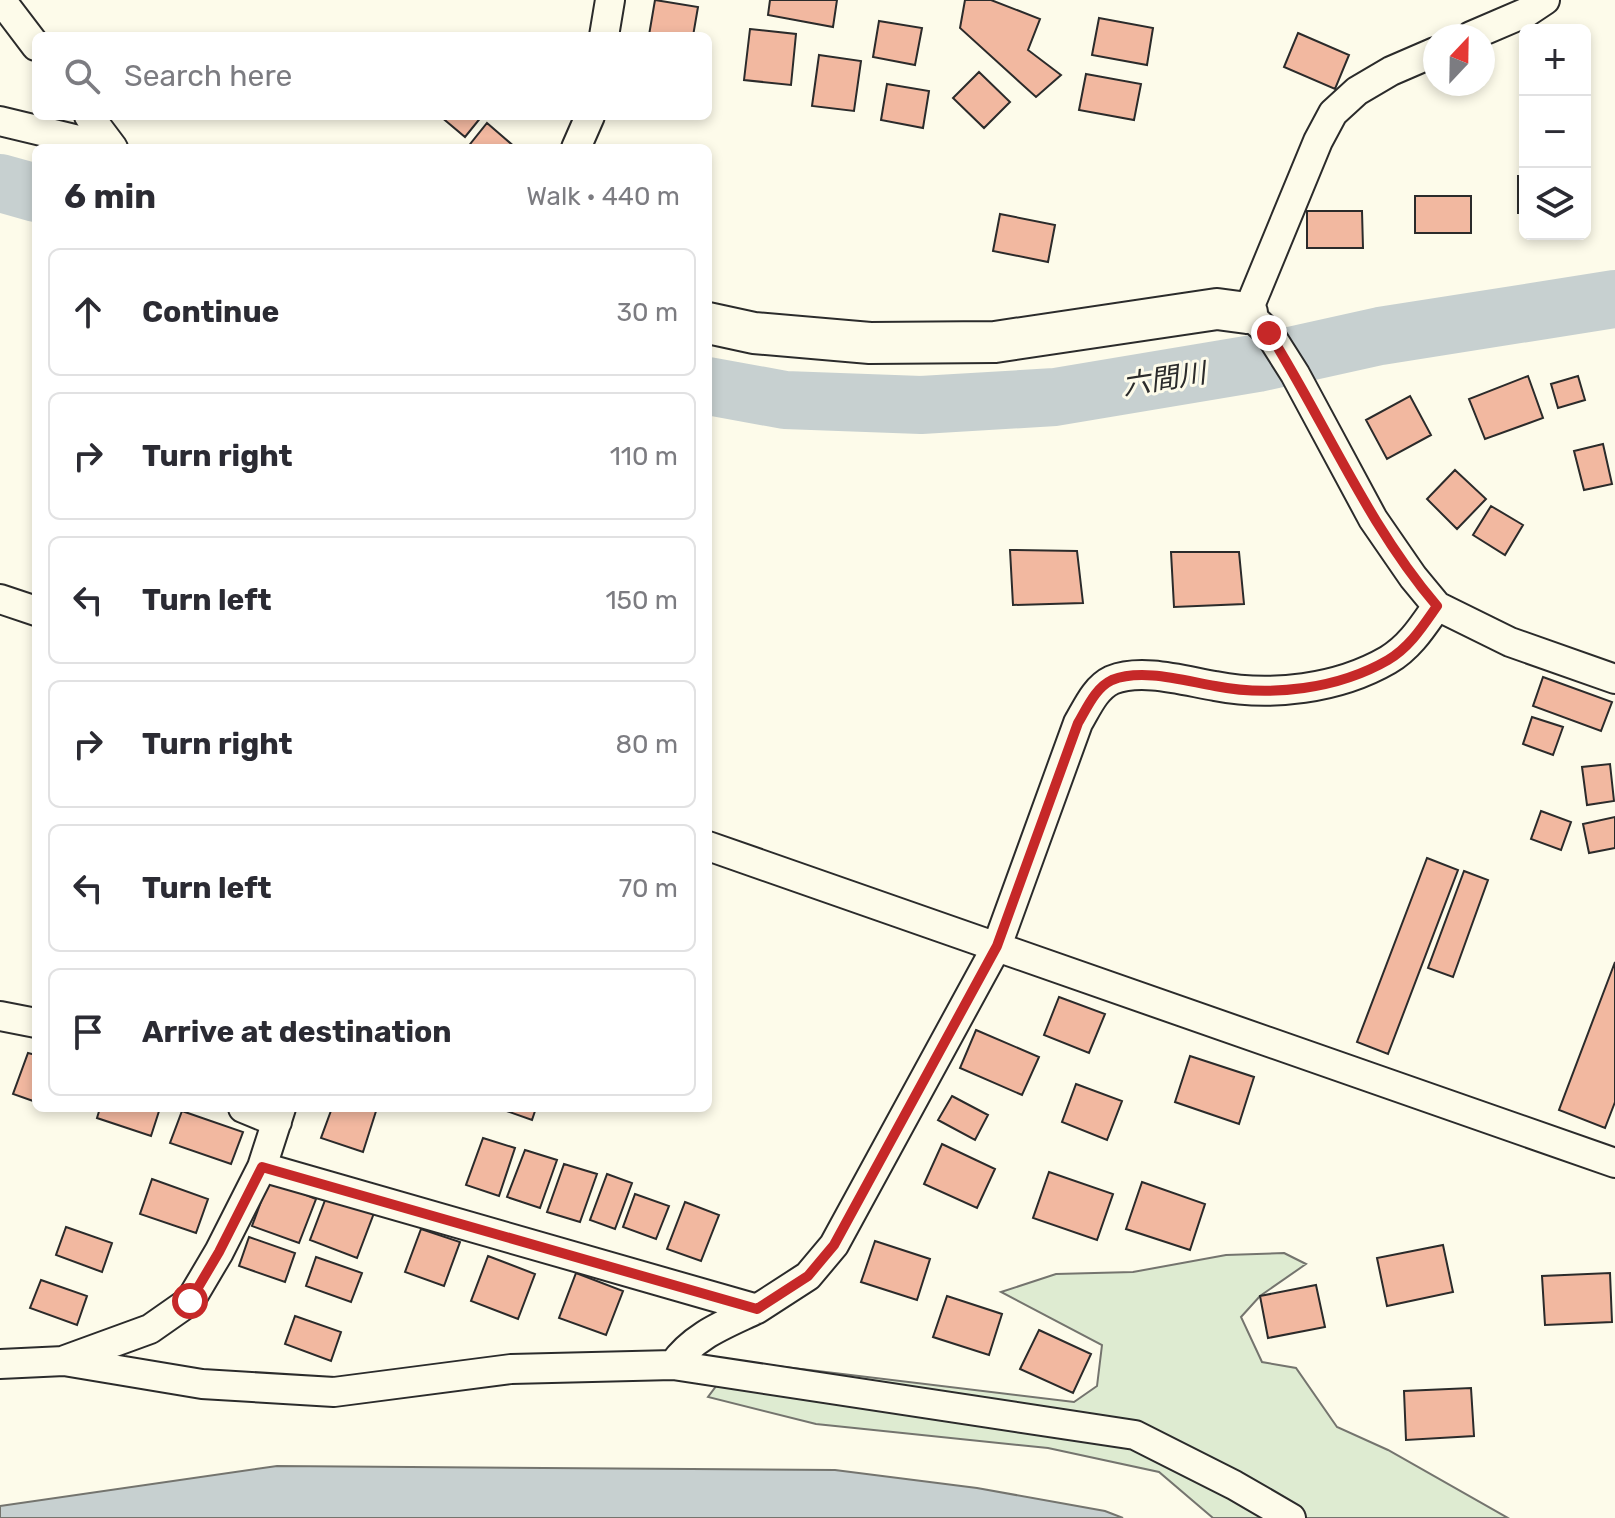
<!DOCTYPE html>
<html lang="en">
<head>
<meta charset="utf-8">
<style>
	body { margin:0; font-family:Rubik,"Noto Sans JP",sans-serif; background:#f7f7f7; color:#2b2b33 }
	.controls { position:absolute; right:24px; top:24px; display:grid; overflow:hidden; border-radius:12px; box-shadow:0 4px 12px #0003 }
	.controls button { width:72px; height:72px; display:grid; place-items:center; padding:0; border:0; border-bottom:2px solid #e1e1e2; background:#fff; color:#2b2b33; font:40px sans-serif }
	.compass { position:absolute; left:1423px; top:24px; width:72px; height:72px; border-radius:50%; background:#fff; box-shadow:0 4px 12px #0003; rotate:22deg }
	.stop { position:absolute; width:24px; height:24px; margin:-18px; border:6px solid #c62828; border-radius:50%; background:#fff }
	.stop.end { background:#c62828; border-color:#fff; box-shadow:0 2px 8px #0008 }
	.list { margin:0; padding:0; list-style:none }
	h2 { display:flex; justify-content:space-between; align-items:center; height:104px; margin:0; padding:0 32px; font-size:34px }
	h2 small { font-size:26px; font-weight:400; color:#7c7c81 }
	.list li { display:grid; grid-template-columns:52px 1fr auto; gap:24px; align-items:center; box-sizing:border-box; height:128px; margin:0 16px 16px; padding:0 16px; border:2px solid #e1e1e2; border-radius:12px }
	.list b { display:block; font-size:30px; white-space:nowrap }
	.list em { font-size:26px; font-style:normal; color:#7c7c81 }
	.icon { flex:none; width:44px; height:44px; fill:none; stroke:currentColor; stroke-width:2; stroke-linecap:round; stroke-linejoin:round }
	.map { position:relative; flex:none; width:1615px; height:1518px; overflow:hidden }
	.search { position:absolute; background:#fff; box-shadow:0 4px 12px #0003; left:32px; top:32px; width:680px; height:88px; display:flex; align-items:center; gap:20px; box-sizing:border-box; padding:0 28px; border-radius:12px; color:#7c7c81; font-size:30px }
	.panel { position:absolute; background:#fff; box-shadow:0 4px 12px #0003; left:32px; top:144px; width:680px; height:968px; border-radius:12px }
	.map>svg:first-child { display:block }
	.green { fill:#deebd1; stroke:#74746e; stroke-width:2 }
	.water { fill:#c7d0d0; stroke:#74746e; stroke-width:2 }
	.lines { fill:none; stroke-linecap:round; stroke-linejoin:round }
	.river { stroke:#c7d0d0; stroke-width:58 }
	.building { fill:#f2b8a0; stroke:#2b2b2b; stroke-width:2 }
	.street-casing { stroke:#2b2b2b; stroke-width:32 }
	.secondary-casing { stroke:#2b2b2b; stroke-width:44 }
	.street { stroke:#fdfbea; stroke-width:28 }
	.secondary { stroke:#fdfbea; stroke-width:40 }
	.route { stroke:#c62828; stroke-width:10 }
	.labels { text-anchor:middle; dominant-baseline:central; stroke-width:6; stroke-linejoin:round; paint-order:stroke }
	.water-label { font-size:28px; font-style:italic; fill:#2b2b2b; stroke:#fdfbea }
</style>
</head>
<body>
<div class="map">
<svg width="1615" height="1518" viewBox="0 0 1615 1518">
	<rect width="100%" height="100%" fill="#fdfbea"/>
	<path class="green" d="M1284 1253 1306 1264 1260 1296 1241 1317 1262 1362 1296 1368 1337 1427 1388 1450 1508 1518H1213L1159 1472 1048 1448 816 1424 708 1397 735 1361 1074 1402 1097 1386 1102 1345 1001 1292 1056 1274 1133 1272 1226 1255Z"/>
	<path class="water" d="M277 1466 835 1470 977 1488 1105 1511 1123 1518H0V1506Z"/>
	<g class="lines">
		<path class="river" d="M0 183 36 193
			M708 386 785 400 921 405 1055 397 1258 363 1380 336 1615 299"/>
	</g>
	<path class="building" d="M655 0 698 7 693 36 649 35Z
		M770 0H837L833 27 768 15Z
		M965 0H991L1040 19 1028 50 1061 75 1036 97 960 28Z
		M1099 18 1153 28 1147 65 1092 55Z
		M879 21 922 28 915 65 873 57Z
		M750 29 796 34 791 85 744 80Z
		M1298 33 1349 55 1335 89 1284 67Z
		M819 55 861 61 854 111 812 106Z
		M979 72 1010 102 984 128 953 98Z
		M1086 74 1141 84 1134 120 1079 110Z
		M887 84 929 91 923 128 881 120Z
		M440 116H482L465 137Z
		M487 123 516 148H467Z
		M1518 176H1525V213H1518Z
		M1415 196H1471V233H1415Z
		M1307 211H1362L1363 248H1307Z
		M1000 214 1055 225 1048 262 993 251Z
		M1528 376 1543 418 1485 439 1469 399Z
		M1578 376 1585 400 1558 408 1551 384Z
		M1410 396 1431 435 1387 459 1366 420Z
		M1603 444 1612 484 1584 490 1574 451Z
		M1455 470 1486 499 1457 529 1427 499Z
		M1491 506 1523 525 1505 555 1473 535Z
		M1010 550 1077 551 1083 603 1013 605Z
		M1171 552H1239L1244 604 1174 607Z
		M1543 677 1612 702 1601 731 1533 706Z
		M1532 717 1563 727 1553 755 1523 744Z
		M1610 764 1614 801 1587 805 1582 767Z
		M1541 811 1571 822 1561 850 1531 839Z
		M1615 817V848L1589 853 1583 824Z
		M1427 858 1458 870 1388 1054 1357 1042Z
		M1464 871 1488 880 1453 977 1428 968Z
		M1615 962V1102L1605 1128 1559 1110Z
		M1059 997 1105 1014 1089 1053 1044 1035Z
		M976 1030 1039 1057 1022 1095 960 1068Z
		M28 1053 36 1055V1102L13 1094Z
		M1190 1056 1254 1077 1239 1124 1175 1102Z
		M1076 1084 1122 1101 1107 1140 1062 1122Z
		M952 1096 988 1115 975 1140 938 1120Z
		M100 1108H160L151 1136 97 1118Z
		M332 1108H377L363 1152 321 1138Z
		M498 1108H536L532 1120Z
		M182 1111 243 1132 231 1164 170 1143Z
		M483 1138 515 1148 499 1196 466 1185Z
		M942 1144 995 1169 977 1208 924 1184Z
		M525 1150 557 1160 540 1208 507 1197Z
		M564 1164 597 1174 580 1222 547 1212Z
		M1049 1172 1113 1194 1097 1240 1033 1218Z
		M607 1174 632 1183 615 1229 590 1220Z
		M152 1179 208 1199 196 1233 140 1214Z
		M269 1180 316 1199 299 1243 252 1226Z
		M1142 1182 1205 1204 1190 1250 1126 1229Z
		M635 1194 669 1206 656 1239 623 1227Z
		M327 1195 374 1213 357 1258 310 1240Z
		M685 1202 719 1215 701 1261 667 1249Z
		M66 1227 112 1243 102 1272 56 1255Z
		M421 1229 460 1242 444 1286 405 1272Z
		M249 1237 295 1253 285 1282 239 1266Z
		M875 1241 930 1259 917 1300 861 1282Z
		M1443 1245 1453 1292 1387 1306 1377 1258Z
		M488 1256 535 1274 518 1319 471 1301Z
		M316 1257 362 1273 351 1302 306 1286Z
		M576 1273 623 1291 606 1335 559 1318Z
		M1610 1273 1612 1322 1545 1325 1542 1276Z
		M41 1280 87 1296 77 1325 30 1308Z
		M1316 1285 1325 1327 1268 1338 1260 1296Z
		M947 1296 1002 1314 989 1355 933 1337Z
		M295 1316 341 1332 331 1361 285 1344Z
		M1039 1330 1091 1354 1073 1393 1020 1369Z
		M1471 1388 1474 1436 1406 1440 1404 1391Z"/>
	<g class="lines">
		<defs>
			<path id="street" d="M1 0 36 46
				M604 36 610 0
				M1471 36 1527 12 1545 0
				M1435 52 1391 71 1357 91 1333 113 1318 141 1247 313 1269 333 1295 374 1373 519 1413 577 1437 606 1510 642 1615 679
				M89 116 113 148
				M0 121 112 148
				M576 148 590 116
				M0 599 36 611
				M708 846 1615 1163
				M0 1016 36 1023
				M243 1108 277 1122
				M262 1167 757 1309 808 1276 834 1245 997 946 1078 723C1087 708 1095 688 1112 680 1142 668 1185 681 1215 686 1271 697 1338 689 1388 660 1410 647 1423 626 1437 606
				M65 1360 150 1329 190 1301 219 1252 262 1167 281 1108
				M0 1364 64 1361 202 1384 334 1392 511 1369 673 1365 1135 1435 1234 1485 1291 1518
				M673 1365C694 1335 726 1324 757 1309"/>
			<path id="secondary" d="M708 323 754 333 870 343 995 342 1217 309 1247 313"/>
		</defs>
		<use href="#street" class="street-casing"/>
		<use href="#secondary" class="secondary-casing"/>
		<use href="#street" class="street"/>
		<use href="#secondary" class="secondary"/>
	</g>
	<g class="lines">
		<path class="route" d="M190 1301 219 1252 262 1167 757 1309 808 1276 834 1245 997 946 1078 723C1087 708 1095 688 1112 680 1142 668 1185 681 1215 686 1271 697 1338 689 1388 660 1410 647 1423 626 1437 606 1367 524 1326 424 1269 333"/>
	</g>
	<g class="labels">
		<g class="water-label">
			<text transform="translate(1164 379) rotate(-9)">六間川</text>
		</g>
	</g>
</svg>
<div class="controls">
<button>+</button>
<button>−</button>
<button><svg class="icon" aria-label="layers" viewBox="0 0 24 24"><path d="M12 4l9 5-9 5-9-5zM3 14l9 5 9-5"/></svg></button>
</div>
<svg class="compass" viewBox="-18 -18 36 36"><path d="M0-13l5 13h-10z" fill="#e53935"/><path d="M0 13l5-13h-10z" fill="#7c7c81"/></svg>
<div class="stop" style="left:190px;top:1301px"></div>
<div class="stop end" style="left:1269px;top:333px"></div>
<div class="search"><svg class="icon" aria-label="search" viewBox="0 0 24 24"><circle cx="10" cy="10" r="6"/><path d="M15 15l6 6"/></svg>Search here</div>
<section class="panel">
<h2>6 min<small>Walk · 440 m</small></h2>
<ul class="list">
<li><svg class="icon" aria-label="ahead" viewBox="0 0 24 24"><path d="M12 20V5M6 11l6-6 6 6"/></svg><div><b>Continue</b></div><em>30 m</em></li>
<li><svg class="icon" aria-label="right" viewBox="0 0 24 24"><path d="M7 20v-9h11M14 6l5 5-5 5"/></svg><div><b>Turn right</b></div><em>110 m</em></li>
<li><svg class="icon" aria-label="left" viewBox="0 0 24 24"><path d="M17 20v-9H6M10 6l-5 5 5 5"/></svg><div><b>Turn left</b></div><em>150 m</em></li>
<li><svg class="icon" aria-label="right" viewBox="0 0 24 24"><path d="M7 20v-9h11M14 6l5 5-5 5"/></svg><div><b>Turn right</b></div><em>80 m</em></li>
<li><svg class="icon" aria-label="left" viewBox="0 0 24 24"><path d="M17 20v-9H6M10 6l-5 5 5 5"/></svg><div><b>Turn left</b></div><em>70 m</em></li>
<li><svg class="icon" aria-label="arrive" viewBox="0 0 24 24"><path d="M6 21V4h12l-3 4 3 4H6"/></svg><div><b>Arrive at destination</b></div></li>
</ul>
</section>
</div>
</body>
</html>
